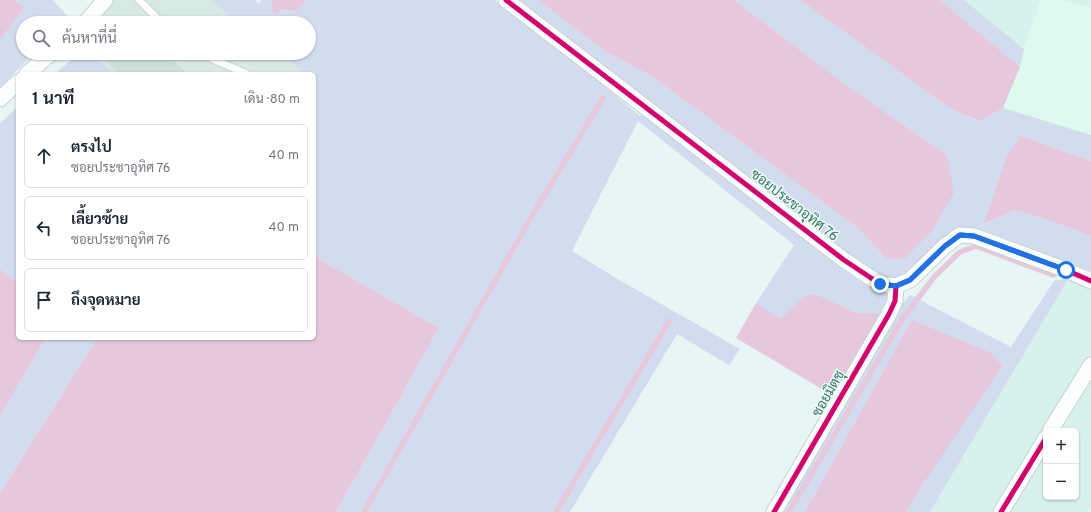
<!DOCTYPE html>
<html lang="th">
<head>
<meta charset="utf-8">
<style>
	body { margin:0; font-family:Overpass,Sarabun,sans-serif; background:#f2f2f3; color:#1f2937 }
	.controls { position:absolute; right:12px; bottom:12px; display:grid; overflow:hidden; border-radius:6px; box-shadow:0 1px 3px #0004 }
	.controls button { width:36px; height:36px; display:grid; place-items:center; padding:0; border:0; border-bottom:1px solid #e0e1e3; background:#fff; color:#1f2937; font:20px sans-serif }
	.stop { position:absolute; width:12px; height:12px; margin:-9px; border:3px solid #1a73e8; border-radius:50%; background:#fff }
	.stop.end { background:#1a73e8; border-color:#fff; box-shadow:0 1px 4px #0008 }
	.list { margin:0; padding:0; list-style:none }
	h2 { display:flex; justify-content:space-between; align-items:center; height:52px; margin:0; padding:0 16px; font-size:17px }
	h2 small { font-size:13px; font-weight:400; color:#747a83 }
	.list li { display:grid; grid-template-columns:26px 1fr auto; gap:12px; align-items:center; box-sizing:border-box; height:64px; margin:0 8px 8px; padding:0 8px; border:1px solid #e0e1e3; border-radius:6px }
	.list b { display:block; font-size:15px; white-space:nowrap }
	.list p { margin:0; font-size:13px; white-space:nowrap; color:#747a83 }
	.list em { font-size:13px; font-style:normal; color:#747a83 }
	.icon { flex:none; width:22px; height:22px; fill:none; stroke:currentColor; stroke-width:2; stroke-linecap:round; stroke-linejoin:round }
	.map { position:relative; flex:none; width:1091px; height:512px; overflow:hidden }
	.search { position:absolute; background:#fff; box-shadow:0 1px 3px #0004; left:16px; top:16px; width:300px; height:44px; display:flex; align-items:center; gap:10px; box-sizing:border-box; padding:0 14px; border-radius:22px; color:#747a83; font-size:15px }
	.panel { position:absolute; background:#fff; box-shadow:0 1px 3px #0004; left:16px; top:72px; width:300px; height:268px; border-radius:6px }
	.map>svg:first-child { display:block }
	.residential { fill:#d7f2ed; fill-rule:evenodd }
	.commercial { fill:#ddfaee }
	.industrial { fill:#d8e8e5 }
	.green { fill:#d2dcee }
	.water { fill:#e6c8dd }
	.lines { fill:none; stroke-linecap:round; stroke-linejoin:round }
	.stream { stroke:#e6c8dd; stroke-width:5.5 }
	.building { fill:#cce0db; stroke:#c9dfd8 }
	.lane-casing { stroke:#c3d3cf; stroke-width:9 }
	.street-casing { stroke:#c3d3cf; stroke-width:17 }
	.lane { stroke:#fbfefd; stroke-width:7 }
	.street { stroke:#fbfefd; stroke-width:15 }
	.cycleway-casing { stroke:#e7fffb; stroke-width:8 }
	.cycleway { stroke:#d6006c; stroke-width:5 }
	.route { stroke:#1a73e8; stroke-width:5 }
	.labels { text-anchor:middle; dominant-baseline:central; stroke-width:3; stroke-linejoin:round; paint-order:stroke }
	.street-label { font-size:14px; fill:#487362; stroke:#e7fffb }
</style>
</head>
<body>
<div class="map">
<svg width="1091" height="512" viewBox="0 0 1091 512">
	<rect width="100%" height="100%" fill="#e7f6f4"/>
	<path class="residential" d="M964 0H1041L1024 49Z
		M1064 0H1091V8Z
		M1072 273 1091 286V508L1088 512H930ZM1046 431H1076V497H1046Z"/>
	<path class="commercial" d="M1041 0H1064L1091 8V135L1003 108 1020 67 1024 49Z"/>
	<path class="industrial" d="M114 0H210L240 23H95Z
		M92 53H278L306 74H113Z"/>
	<path class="green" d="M15 0H53L70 19 66 23H23V53H35L0 87V40L24 8Z
		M210 0H255L258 4 262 0H272V10L281 9 306 1 307 0H495L596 79 640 116H647L859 281 886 294 891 299 881 314 854 312 828 299H801L780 319 756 303 794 245 638 121 572 251 621 281 740 349 729 365 677 334 570 512H336L439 328 314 256V74H306L278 53H309V23H240Z
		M518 0H538L606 52 650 75 858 228 886 258 947 155 849 87 734 0H800L951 109 978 121 1003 108 1091 135V161L1021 136 985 224 1015 210 1042 218 1091 236V271L983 230 961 231 905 278 890 279 868 270Z
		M940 0H964L1024 49 1020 67Z
		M79 53H92L113 74H55Z
		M18 107V283L0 269V123Z
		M1069 278 930 512H906L925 481 912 321 805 512H778L900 306 910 295 1011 347 1054 281Z
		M46 338H97L0 493V416Z"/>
	<path class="water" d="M0 0H15L24 8 0 40Z
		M272 0H307L295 11 281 9 277 16 272 10Z
		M538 0H734L849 87 947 155 954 193 931 232 904 259 886 258 858 228 650 75 606 52Z
		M800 0H940L1020 67 1003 108 979 121 951 109Z
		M1021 136 1091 161V236L1042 218 1015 210 984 224 1007 155Z
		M314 256 439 328 336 512H0V493L97 338H314Z
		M0 269 18 283V338H46L0 416Z
		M811 294 828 299 854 312 881 314 836 392 825 391 736 338 756 303 780 319 801 299Z
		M912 320 991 353 1002 366 925 481 906 512H805Z"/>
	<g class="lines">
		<path class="stream" d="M364 512 529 221 603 98
			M556 512 669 321
			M789 512 903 318 935 276 960 252 976 246 1053 275"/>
	</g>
	<path class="building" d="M99 53H165L187 74H120Z"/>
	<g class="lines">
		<defs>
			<path id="lane" d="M139 0 162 23
				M199 53 247 74"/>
			<path id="street" d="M506 0 844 260 880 284 896 286 910 280 945 246 960 235 974 236 1066 270 1091 281
				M85 23 105 0
				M27 74 51 53
				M0 99 18 82
				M1050 431 1091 365
				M774 512 889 314 895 301 896 286
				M1001 512 1046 438"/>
		</defs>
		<use href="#lane" class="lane-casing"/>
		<use href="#street" class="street-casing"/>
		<use href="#lane" class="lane"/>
		<use href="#street" class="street"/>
		<defs>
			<path id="cycleway" d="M506 0 844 260 880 284 896 286 910 280 945 246 960 235 974 236 1066 270 1091 281
				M774 512 889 314 895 301 896 286
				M1001 512 1046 438"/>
		</defs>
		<use href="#cycleway" class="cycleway-casing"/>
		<use href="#cycleway" class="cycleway"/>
	</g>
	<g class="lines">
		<path class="route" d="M880 284 896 286 910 280 945 246 960 235 974 236 1066 270"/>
	</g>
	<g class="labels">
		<g class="street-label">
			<text transform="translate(794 206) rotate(38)">ซอยประชาอุทิศ 76</text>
			<text transform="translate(829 394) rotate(-60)">ซอยมิตซุ</text>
		</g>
	</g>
</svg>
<div class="controls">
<button>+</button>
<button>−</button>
</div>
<div class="stop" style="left:1066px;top:270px"></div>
<div class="stop end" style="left:880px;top:284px"></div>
<div class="search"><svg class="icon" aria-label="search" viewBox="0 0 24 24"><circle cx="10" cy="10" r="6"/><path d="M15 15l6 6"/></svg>ค้นหาที่นี่</div>
<section class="panel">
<h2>1 นาที<small>เดิน · 80 m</small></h2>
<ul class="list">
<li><svg class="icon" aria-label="ahead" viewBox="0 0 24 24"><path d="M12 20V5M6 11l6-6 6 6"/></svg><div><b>ตรงไป</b><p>ซอยประชาอุทิศ 76</p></div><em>40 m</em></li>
<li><svg class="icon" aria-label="left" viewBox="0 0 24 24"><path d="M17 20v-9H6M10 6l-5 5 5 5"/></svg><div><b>เลี้ยวซ้าย</b><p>ซอยประชาอุทิศ 76</p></div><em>40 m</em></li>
<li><svg class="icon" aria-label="arrive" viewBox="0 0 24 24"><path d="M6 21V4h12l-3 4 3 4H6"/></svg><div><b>ถึงจุดหมาย</b></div></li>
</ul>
</section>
</div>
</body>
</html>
